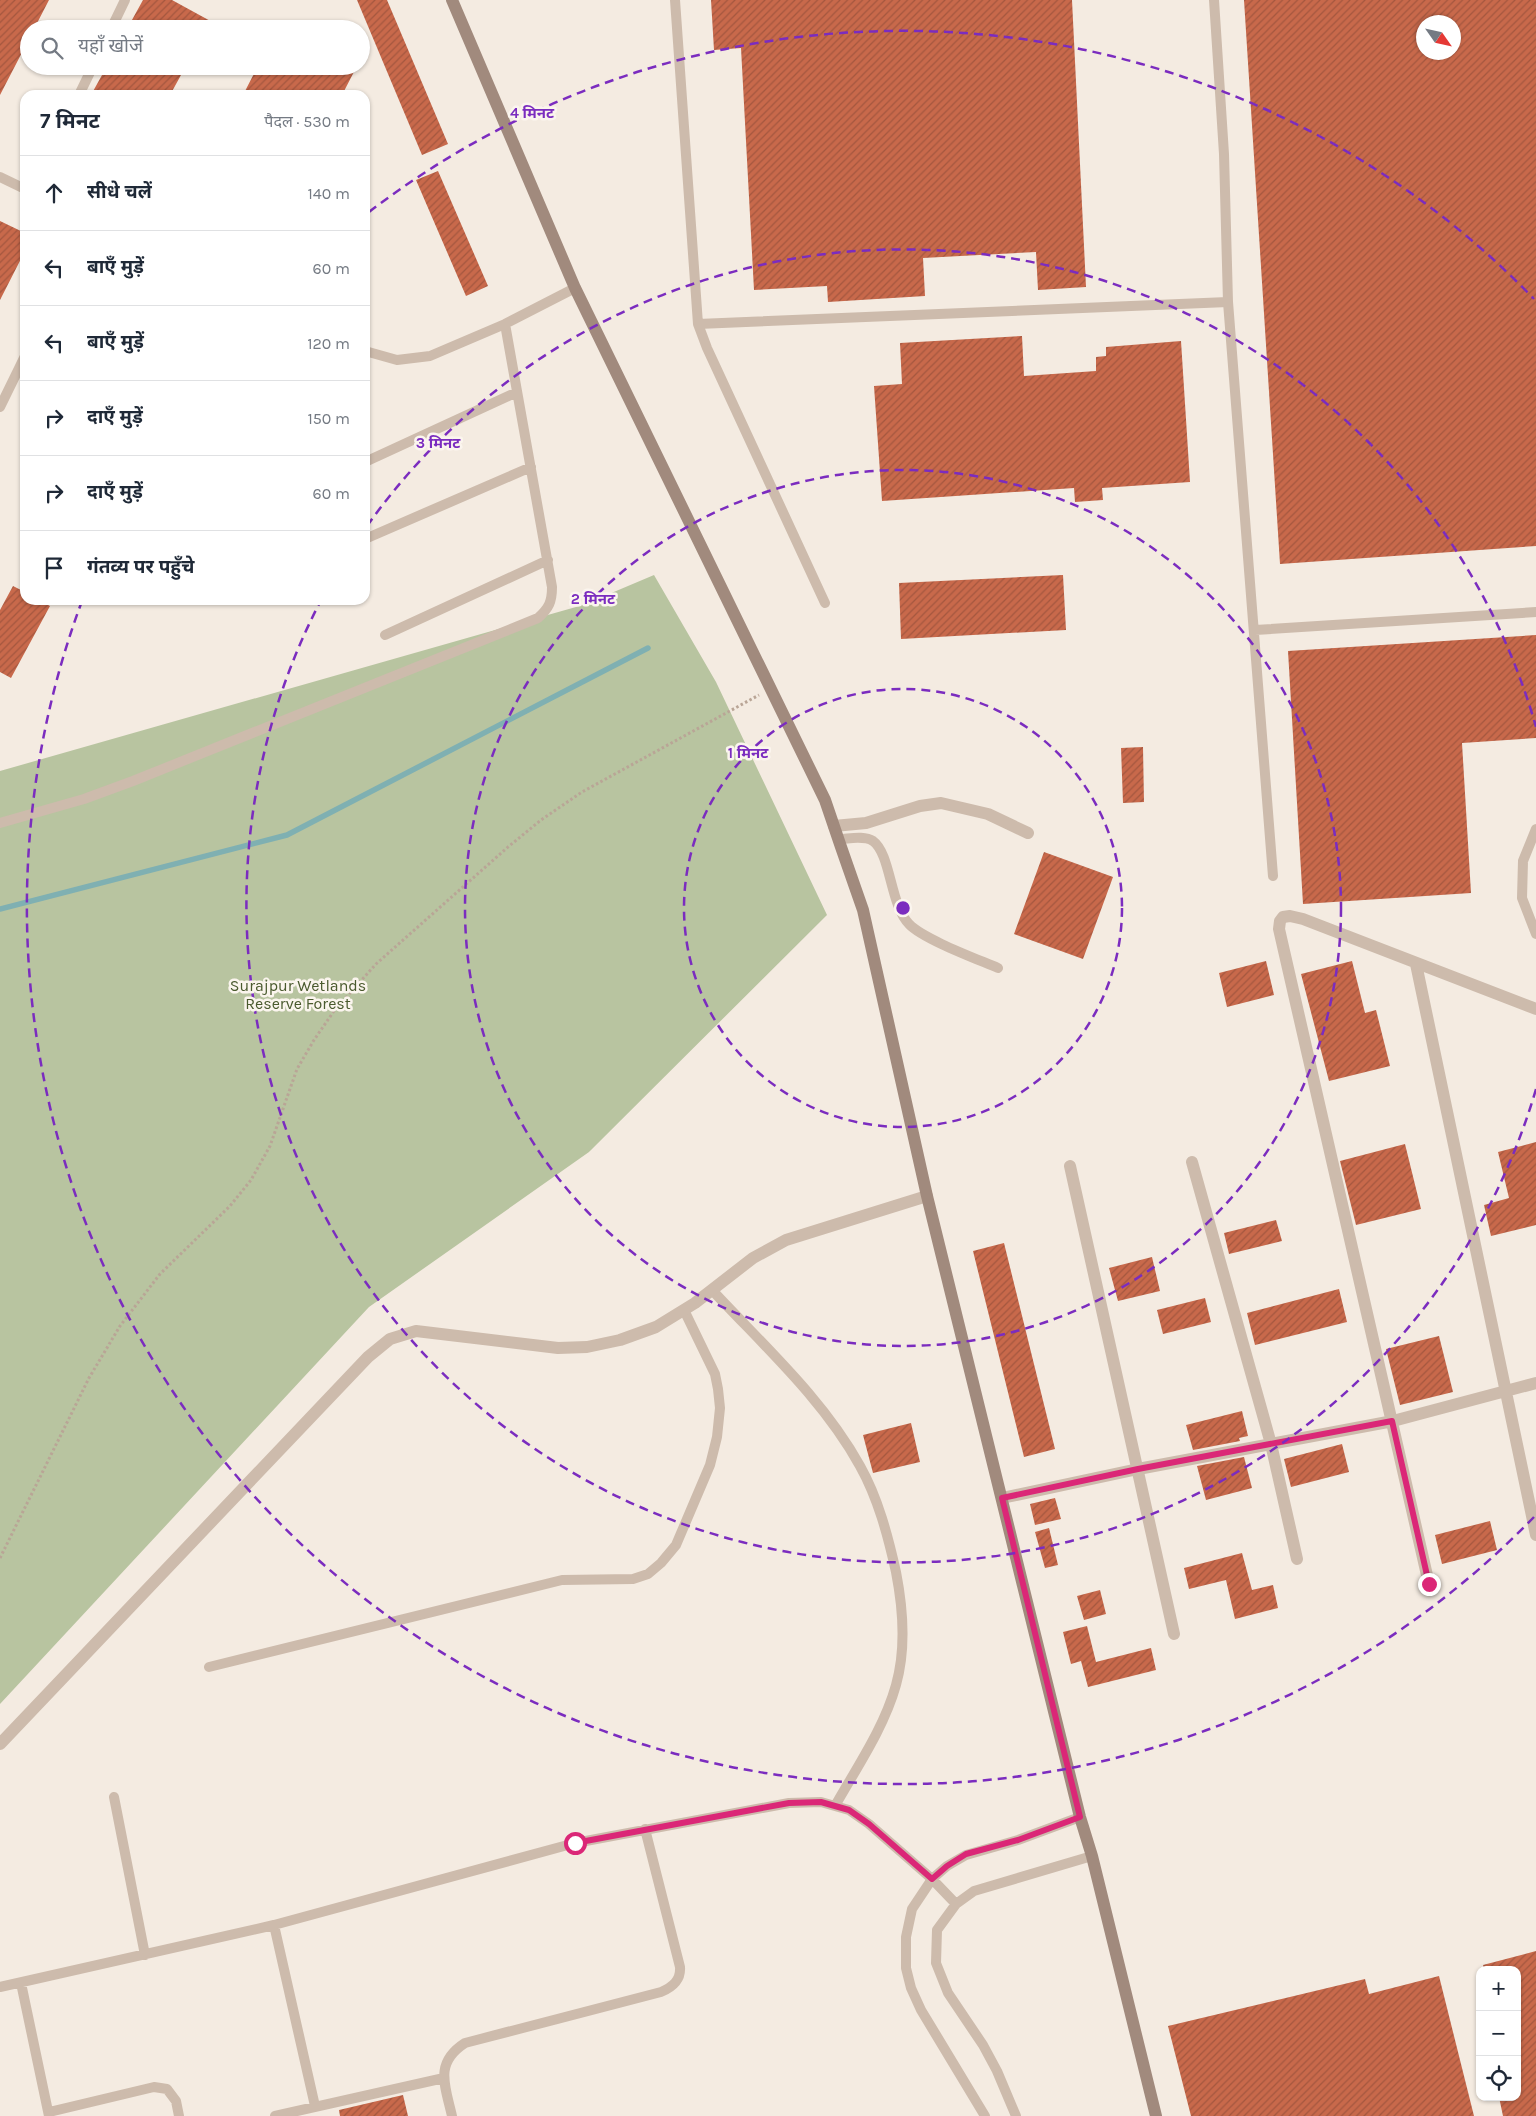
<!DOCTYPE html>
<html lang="hi">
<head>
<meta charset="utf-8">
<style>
	body { margin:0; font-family:Karla,"Noto Sans Devanagari",sans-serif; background:#f2f2f3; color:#1f2937 }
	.controls { position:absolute; right:15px; bottom:15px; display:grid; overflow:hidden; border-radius:10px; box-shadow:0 1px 4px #0004 }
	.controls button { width:45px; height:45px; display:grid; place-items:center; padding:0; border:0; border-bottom:1px solid #e0e1e3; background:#fff; color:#1f2937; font:25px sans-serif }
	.compass { position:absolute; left:1416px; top:15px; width:45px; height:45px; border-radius:50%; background:#fff; box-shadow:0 1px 4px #0004; rotate:124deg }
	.stop { position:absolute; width:15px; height:15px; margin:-11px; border:4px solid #db2777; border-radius:50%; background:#fff }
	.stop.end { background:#db2777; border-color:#fff; box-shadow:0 1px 5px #0008 }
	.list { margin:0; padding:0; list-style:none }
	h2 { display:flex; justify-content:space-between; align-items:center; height:65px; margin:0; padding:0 20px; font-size:21px }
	h2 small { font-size:16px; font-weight:400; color:#747a83 }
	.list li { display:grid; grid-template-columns:32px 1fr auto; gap:15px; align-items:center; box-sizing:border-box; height:75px; padding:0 20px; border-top:1px solid #e0e1e3 }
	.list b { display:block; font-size:19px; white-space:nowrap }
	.list em { font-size:16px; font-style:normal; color:#747a83 }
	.icon { flex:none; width:28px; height:28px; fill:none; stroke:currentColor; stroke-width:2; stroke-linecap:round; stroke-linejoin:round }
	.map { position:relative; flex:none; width:1536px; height:2116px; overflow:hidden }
	.search { position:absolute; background:#fff; box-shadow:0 1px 4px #0004; left:20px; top:20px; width:350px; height:55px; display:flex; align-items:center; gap:12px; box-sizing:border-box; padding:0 18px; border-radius:28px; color:#747a83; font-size:19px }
	.panel { position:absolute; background:#fff; box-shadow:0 1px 4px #0004; left:20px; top:90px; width:350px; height:515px; border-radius:15px }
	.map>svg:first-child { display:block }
	.park { fill:#b8c4a0 }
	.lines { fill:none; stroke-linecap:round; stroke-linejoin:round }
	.stream { stroke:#7fb0b2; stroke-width:5.5 }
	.building { fill:url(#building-hatch); fill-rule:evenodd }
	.path { stroke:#b9a596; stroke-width:3; stroke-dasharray:2.5 2.5; stroke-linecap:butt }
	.lane { stroke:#cdbbac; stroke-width:10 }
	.street { stroke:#cdbbac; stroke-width:12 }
	.secondary { stroke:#a18a7d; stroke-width:12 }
	.route { stroke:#db2777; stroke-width:6 }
	.ring { fill:none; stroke:#7b2cbf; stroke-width:2.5; stroke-dasharray:9 6 }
	.labels { text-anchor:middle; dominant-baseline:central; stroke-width:5; stroke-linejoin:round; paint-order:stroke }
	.park-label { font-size:16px; fill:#4a5a2e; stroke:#fbf5ee }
	.centre { fill:#7b2cbf; stroke:#fbf5ee; stroke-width:2.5 }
	.ring-label { font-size:15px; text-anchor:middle; font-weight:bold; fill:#7b2cbf; stroke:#fbf5ee; stroke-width:5; stroke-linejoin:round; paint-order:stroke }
</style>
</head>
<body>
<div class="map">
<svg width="1536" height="2116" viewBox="0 0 1536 2116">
	<defs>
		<pattern id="building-hatch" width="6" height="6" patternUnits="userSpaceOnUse" patternTransform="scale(1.25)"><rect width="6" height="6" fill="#c8694b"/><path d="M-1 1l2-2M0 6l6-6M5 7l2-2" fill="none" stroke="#a4573f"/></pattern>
	</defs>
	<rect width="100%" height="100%" fill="#f4ebe1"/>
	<path class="park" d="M654 575 716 682 827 915 589 1152 369 1307 0 1704V771L583 605Z"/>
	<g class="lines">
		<path class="stream" d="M0 909 287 835 648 648"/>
	</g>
	<path class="building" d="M0 0H49L34 29H29V39L0 95Z
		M143 0H172L225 29H127Z
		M357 0H387L448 144 422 155Z
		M711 0H1072L1086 287 1038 290 1036 252 923 258 925 296 828 302 827 286 754 290 741 48 714 50Z
		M1244 0H1536V546L1280 564ZM1424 22H1454V52H1424Z
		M107 66H186L170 95H91Z
		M258 66H357L342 95H243Z
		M438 171 488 286 466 296 416 180Z
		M0 221 25 233V251L0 300Z
		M1022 336 1024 376 1096 371V357L1106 356V347L1181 341 1190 482 1102 488 1103 500 1075 502 1074 488 882 501 874 386 902 384 900 343Z
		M1063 575 1066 630 901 639 899 583Z
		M13 586 25 592V600H39L50 606 11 678 0 672V610Z
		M1536 635V738L1462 743 1471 893 1303 904 1288 651Z
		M1143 747 1144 802 1123 803 1121 748Z
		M1044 852 1113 877 1083 959 1014 934Z
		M1266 961 1274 995 1227 1007 1219 973Z
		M1352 961 1365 1013 1376 1010 1390 1066 1329 1081 1301 974Z
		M1536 1142V1225L1491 1236 1484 1205 1509 1198 1498 1152Z
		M1405 1144 1421 1209 1356 1225 1340 1161Z
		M1276 1220 1282 1241 1229 1254 1224 1233Z
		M1004 1243 1055 1449 1024 1457 973 1251Z
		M1152 1257 1160 1291 1118 1301 1109 1268Z
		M1339 1289 1347 1322 1255 1345 1247 1313Z
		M1205 1298 1211 1322 1163 1334 1157 1310Z
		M1439 1336 1453 1392 1400 1405 1386 1349Z
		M1242 1411 1248 1436 1239 1438 1240 1441 1193 1450 1186 1425Z
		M911 1423 920 1462 873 1473 863 1435Z
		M1342 1444 1349 1472 1291 1487 1284 1459Z
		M1244 1457 1252 1488 1206 1500 1197 1466Z
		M1055 1498 1061 1519 1035 1525 1030 1504Z
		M1490 1521 1497 1550 1442 1564 1435 1535Z
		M1049 1528 1058 1565 1045 1568 1035 1532Z
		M1242 1553 1252 1590 1273 1585 1278 1608 1235 1619 1226 1580 1189 1589 1184 1568Z
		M1100 1590 1106 1614 1084 1620 1077 1596Z
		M1087 1626 1096 1662 1151 1648 1156 1670 1088 1687 1081 1661 1071 1664 1063 1632Z
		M1536 1951V2116H1503L1499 2097H1517V1970H1484L1483 1965Z
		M1439 1976 1474 2116H1191L1168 2026 1365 1979 1369 1994Z
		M403 2095 408 2116H340L339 2110Z"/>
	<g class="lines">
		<path class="path" d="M0 1558 89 1378 120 1326 160 1274 230 1206 251 1180 270 1146 297 1069 314 1040 334 1011 376 964 508 847 541 820 582 792 759 695"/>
		<path class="lane" d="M675 0 698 324 707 348 825 603
			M1214 0 1224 154 1228 302 1273 876
			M111 29 125 0
			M79 95 93 66
			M0 177 25 189
			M698 324 1228 302
			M365 351 397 360 430 356 505 324 575 288
			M0 407 25 356
			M365 462 517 392
			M365 539 531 467
			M1255 630 1536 612
			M385 635 548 560
			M0 823 84 799 133 781 538 618C549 608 552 602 552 587L505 324
			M1536 829 1523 861 1522 898 1536 934
			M839 839C848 839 864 835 873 841 891 854 890 905 909 924 923 939 977 959 998 968
			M712 1290C764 1346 823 1399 860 1466 878 1498 888 1536 896 1572 903 1608 906 1650 896 1685 884 1728 857 1767 835 1806
			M209 1667 562 1580 633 1579 648 1574 661 1563 676 1545 710 1465 717 1437 720 1408 718 1389 715 1374 684 1310
			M114 1797 145 1955
			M274 1925 315 2106
			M21 1983 49 2116
			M0 1987 274 1925 575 1843 789 1803 821 1802 849 1810 869 1824 932 1879 956 1904
			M49 2112 154 2087 167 2089 176 2101 179 2116
			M275 2116 444 2078
			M452 2116C445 2085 434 2063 465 2043L661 1992C673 1987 681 1980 680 1967L645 1829
			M985 2116 921 2010 911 1988 906 1968V1937L912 1909 932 1879 947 1866 966 1855 1018 1840 1080 1817
			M1016 2116 997 2071 983 2045 948 1993 936 1963 937 1930 956 1904 974 1891 1092 1856"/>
		<path class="street" d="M834 826 866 823 920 806 941 803 988 814 1028 833
			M1416 964 1536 1535
			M1192 1162 1271 1444 1297 1559
			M1070 1166 1174 1634
			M1002 1498 1138 1469 1393 1421 1536 1383
			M1429 1584 1279 929 1280 921 1283 917 1290 916 1303 919 1536 1009
			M0 1744 368 1357 390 1339 416 1331 558 1348 587 1347 620 1340 656 1327 695 1303 753 1258 786 1240 927 1196"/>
		<path class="secondary" d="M452 0 575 288 825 800 841 847 863 910 927 1196 1080 1817 1092 1856 1156 2116"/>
	</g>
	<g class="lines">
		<path class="route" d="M575 1843 789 1803 821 1802 849 1810 869 1824 932 1879 947 1866 966 1854 1018 1840 1080 1817 1002 1498 1138 1469 1392 1421 1429 1584"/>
	</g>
	<g class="ring">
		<circle cx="903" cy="908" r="219"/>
		<circle cx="903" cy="908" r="438"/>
		<path d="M1536 1089A658 658 0 1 1 319 604M367 526A658 658 0 0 1 1536 727"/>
		<path d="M1534 1517A877 877 0 0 1 82 601M369 212A877 877 0 0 1 1534 299"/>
	</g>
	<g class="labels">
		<g class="park-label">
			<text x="298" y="985">Surajpur Wetlands<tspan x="298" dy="18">Reserve Forest</tspan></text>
		</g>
	</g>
	<circle cx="903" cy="908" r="8" class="centre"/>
	<g class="ring-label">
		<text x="532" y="118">4 मिनट</text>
		<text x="438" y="448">3 मिनट</text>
		<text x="593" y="604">2 मिनट</text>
		<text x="748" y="758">1 मिनट</text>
	</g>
</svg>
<div class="controls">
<button>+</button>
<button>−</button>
<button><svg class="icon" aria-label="locate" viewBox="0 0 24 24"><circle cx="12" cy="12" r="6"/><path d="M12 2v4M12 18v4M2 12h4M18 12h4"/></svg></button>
</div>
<svg class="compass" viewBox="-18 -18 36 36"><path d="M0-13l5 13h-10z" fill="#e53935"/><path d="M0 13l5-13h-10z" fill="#747a83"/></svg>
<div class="stop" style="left:575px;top:1843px"></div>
<div class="stop end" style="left:1429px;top:1584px"></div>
<div class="search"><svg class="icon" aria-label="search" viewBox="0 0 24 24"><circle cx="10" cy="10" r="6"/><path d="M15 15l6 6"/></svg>यहाँ खोजें</div>
<section class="panel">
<h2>7 मिनट<small>पैदल · 530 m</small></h2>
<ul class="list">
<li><svg class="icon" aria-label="ahead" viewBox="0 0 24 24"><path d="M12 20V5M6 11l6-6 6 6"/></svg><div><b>सीधे चलें</b></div><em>140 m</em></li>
<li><svg class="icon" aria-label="left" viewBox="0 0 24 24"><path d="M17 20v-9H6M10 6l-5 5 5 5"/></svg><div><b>बाएँ मुड़ें</b></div><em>60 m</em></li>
<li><svg class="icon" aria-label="left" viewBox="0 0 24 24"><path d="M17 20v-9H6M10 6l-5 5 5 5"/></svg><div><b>बाएँ मुड़ें</b></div><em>120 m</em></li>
<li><svg class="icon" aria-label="right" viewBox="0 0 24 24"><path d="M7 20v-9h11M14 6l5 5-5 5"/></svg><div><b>दाएँ मुड़ें</b></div><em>150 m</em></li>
<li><svg class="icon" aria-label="right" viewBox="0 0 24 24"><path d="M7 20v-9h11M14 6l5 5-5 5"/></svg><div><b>दाएँ मुड़ें</b></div><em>60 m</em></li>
<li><svg class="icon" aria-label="arrive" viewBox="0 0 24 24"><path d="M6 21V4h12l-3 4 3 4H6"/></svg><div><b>गंतव्य पर पहुँचे</b></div></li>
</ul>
</section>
</div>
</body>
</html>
